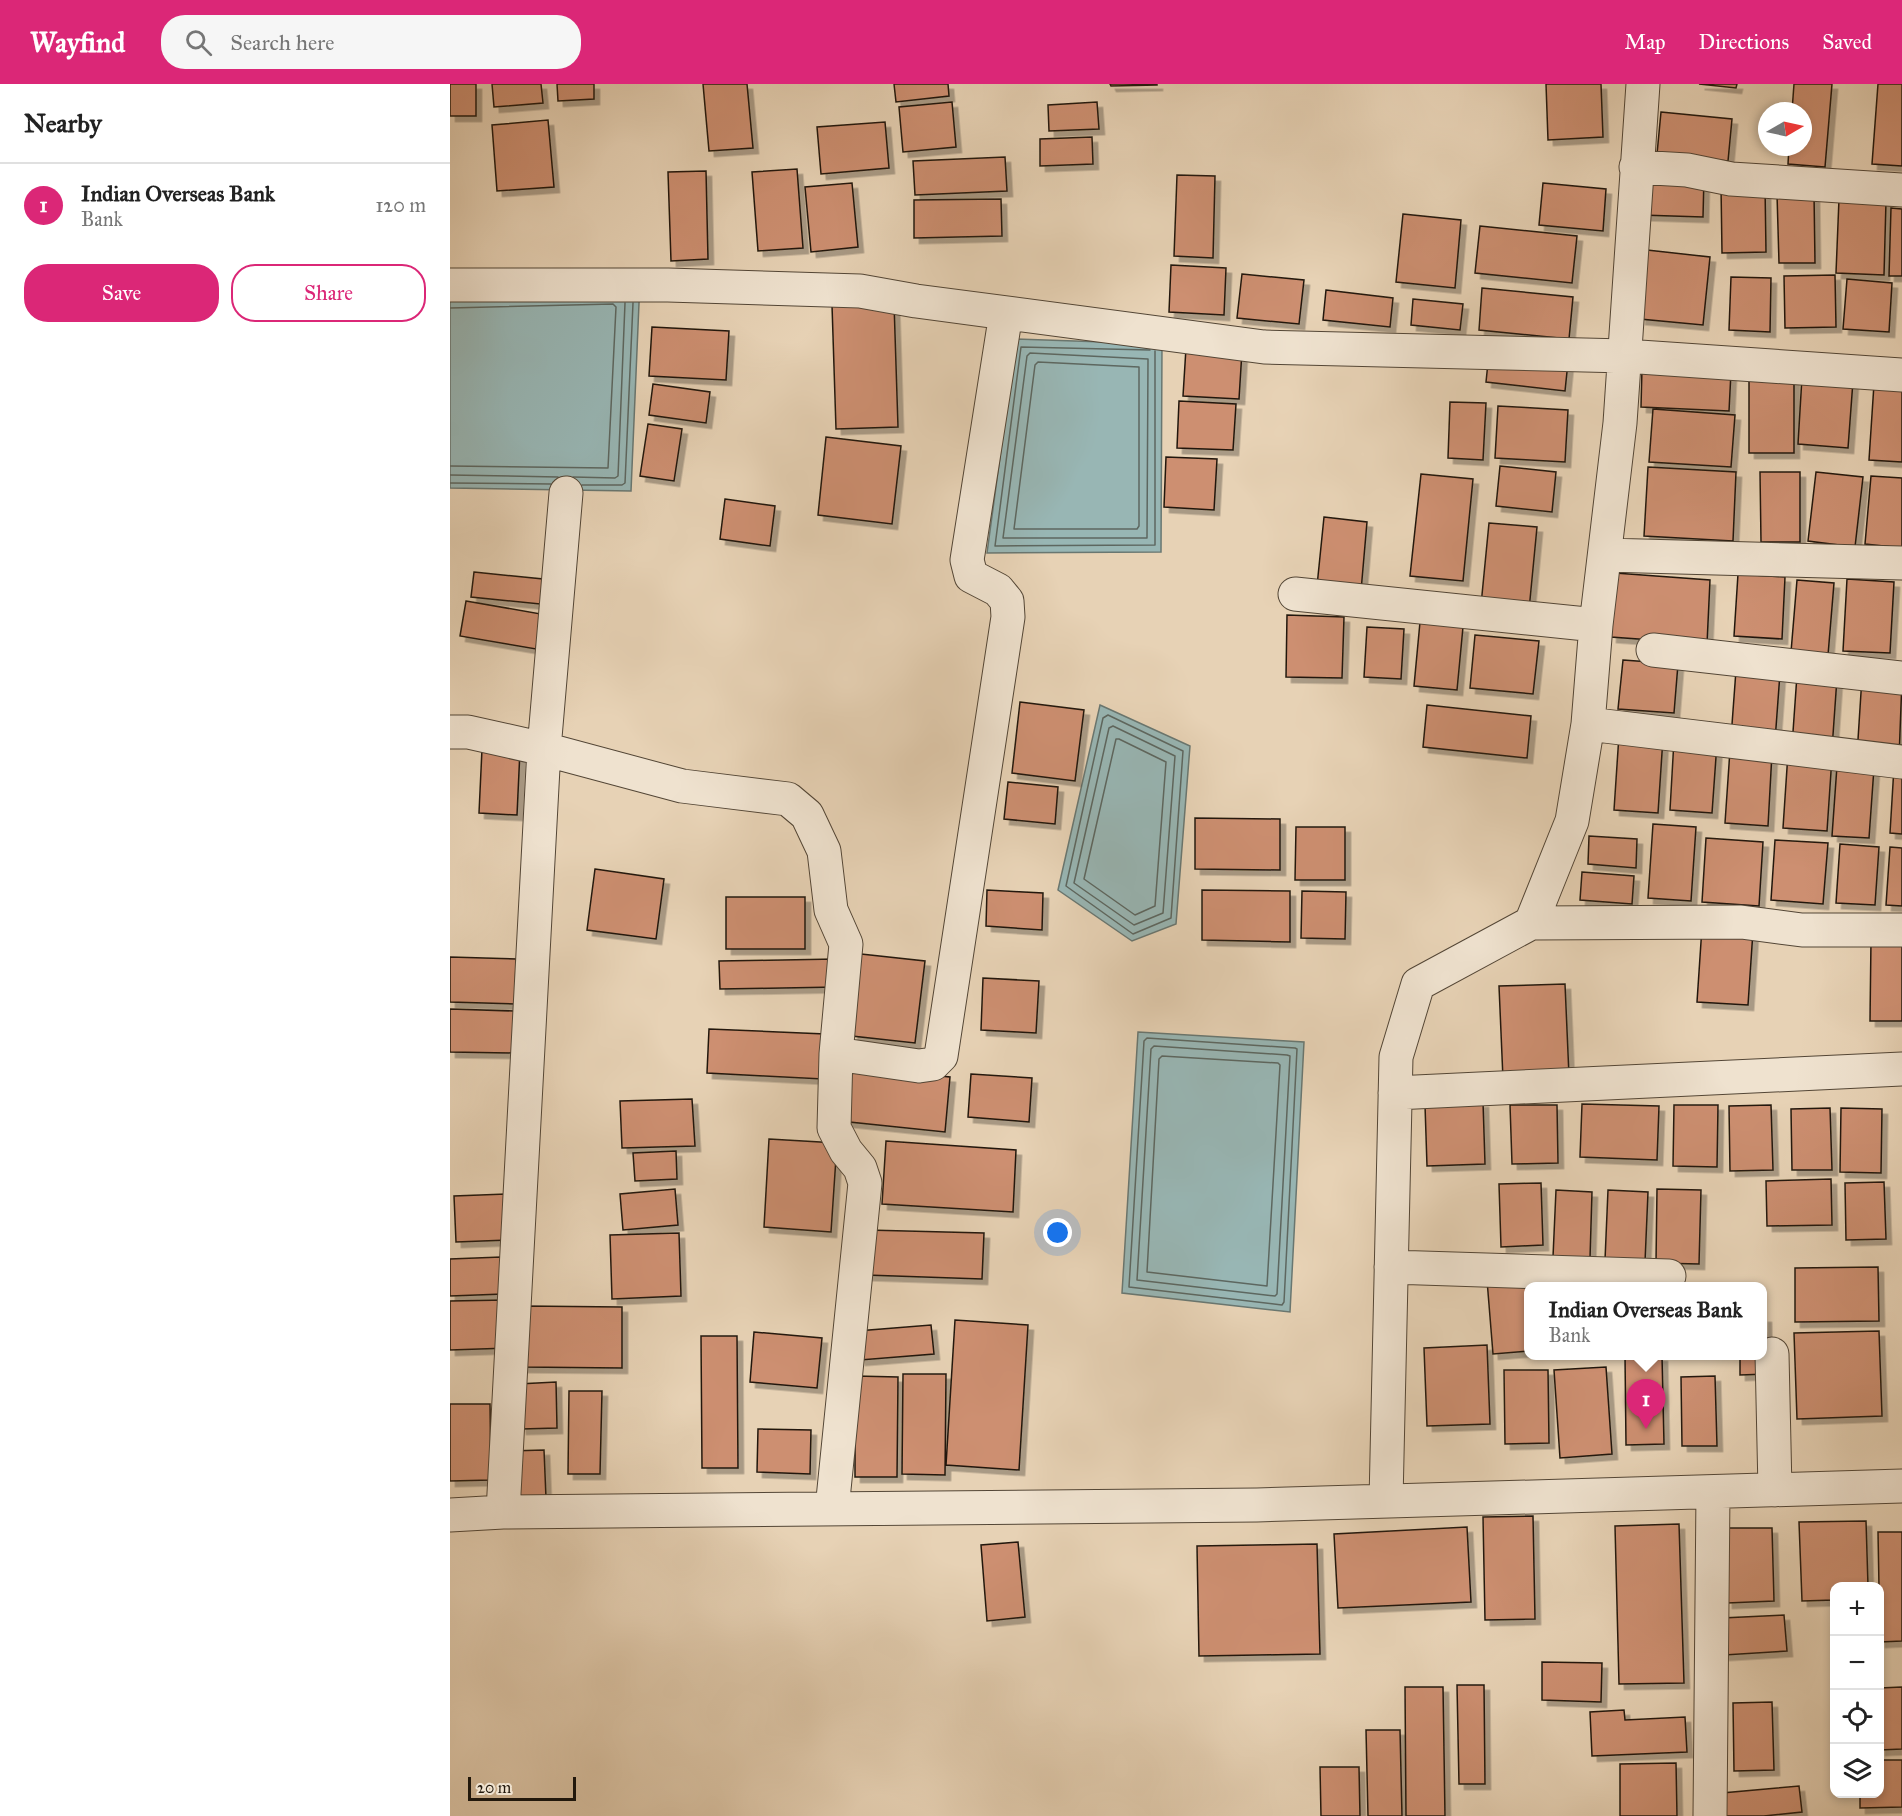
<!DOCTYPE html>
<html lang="en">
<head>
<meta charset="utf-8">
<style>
	body { margin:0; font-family:"IM FELL Great Primer",serif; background:#f6f6f6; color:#222 }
	.controls { position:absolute; right:18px; bottom:18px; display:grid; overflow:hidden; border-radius:12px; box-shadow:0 3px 9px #0003 }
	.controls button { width:54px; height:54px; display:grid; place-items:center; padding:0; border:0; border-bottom:2px solid #e0e0e0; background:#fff; color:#222; font:30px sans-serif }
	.compass { position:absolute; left:1308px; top:18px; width:54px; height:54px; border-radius:50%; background:#fff; box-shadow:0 3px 9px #0003; rotate:81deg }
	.scale { position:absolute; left:18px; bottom:15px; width:108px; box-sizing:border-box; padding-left:6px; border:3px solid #22180c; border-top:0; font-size:16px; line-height:21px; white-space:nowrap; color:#22180c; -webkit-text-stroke:4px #efe2cf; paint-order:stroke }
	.you { position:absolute; left:608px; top:1149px; width:21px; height:21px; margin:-15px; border:4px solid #fff; border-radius:50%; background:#1a73e8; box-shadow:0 0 0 9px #1a73e833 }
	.badge { display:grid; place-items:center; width:39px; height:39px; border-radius:50%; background:#db2777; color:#fff; font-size:20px; font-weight:700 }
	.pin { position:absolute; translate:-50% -50px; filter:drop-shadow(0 2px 3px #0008) }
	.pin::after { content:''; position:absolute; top:32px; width:21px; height:18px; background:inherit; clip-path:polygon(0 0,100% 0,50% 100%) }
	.popup { position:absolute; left:1074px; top:1198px; width:243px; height:78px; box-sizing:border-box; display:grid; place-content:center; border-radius:12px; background:#fff; filter:drop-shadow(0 2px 4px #0005); font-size:20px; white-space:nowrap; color:#767676 }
	.popup b { font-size:22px; color:#222 }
	.popup::after { content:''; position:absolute; left:50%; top:100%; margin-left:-12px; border:12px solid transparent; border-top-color:#fff }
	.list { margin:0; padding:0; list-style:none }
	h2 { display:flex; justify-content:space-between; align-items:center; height:78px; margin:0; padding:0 24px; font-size:26px }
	h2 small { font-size:20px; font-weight:400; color:#767676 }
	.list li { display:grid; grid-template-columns:39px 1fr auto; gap:18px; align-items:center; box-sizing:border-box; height:84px; padding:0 24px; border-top:2px solid #e0e0e0 }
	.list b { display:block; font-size:22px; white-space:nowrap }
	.list p { margin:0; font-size:20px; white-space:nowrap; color:#767676 }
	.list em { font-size:20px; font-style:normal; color:#767676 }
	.actions { display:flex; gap:12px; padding:18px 24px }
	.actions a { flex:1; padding:14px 0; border:2px solid #db2777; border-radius:24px; text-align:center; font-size:21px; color:#db2777 }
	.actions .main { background:#db2777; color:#fff }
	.icon { flex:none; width:33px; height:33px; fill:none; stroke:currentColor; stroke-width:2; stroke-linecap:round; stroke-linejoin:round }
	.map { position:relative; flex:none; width:1452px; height:1732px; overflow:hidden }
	header { display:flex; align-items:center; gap:36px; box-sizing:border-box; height:84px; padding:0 30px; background:#db2777; color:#fff }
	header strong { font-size:28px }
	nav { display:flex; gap:33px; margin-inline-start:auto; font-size:21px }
	.search { width:420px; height:54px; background:#f6f6f6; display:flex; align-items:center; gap:15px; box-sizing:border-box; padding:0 21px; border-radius:24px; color:#767676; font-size:22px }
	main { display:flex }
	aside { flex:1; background:#fff }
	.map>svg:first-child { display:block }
	.water { fill:#98b6b4; stroke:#697771; stroke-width:1.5 }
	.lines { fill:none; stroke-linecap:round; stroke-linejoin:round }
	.shore { stroke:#5d6760; stroke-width:1.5 }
	.building { fill:#cd8f71; stroke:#22180c; stroke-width:1.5; filter:url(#shadow) }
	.minor-casing { stroke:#534636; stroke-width:35 }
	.minor { stroke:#efe2cf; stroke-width:33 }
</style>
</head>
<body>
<header>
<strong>Wayfind</strong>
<div class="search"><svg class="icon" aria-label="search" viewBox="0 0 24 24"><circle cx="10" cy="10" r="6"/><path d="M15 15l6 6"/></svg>Search here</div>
<nav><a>Map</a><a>Directions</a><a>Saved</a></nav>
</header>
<main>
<aside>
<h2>Nearby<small></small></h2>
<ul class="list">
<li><span class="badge">1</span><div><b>Indian Overseas Bank</b><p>Bank</p></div><em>120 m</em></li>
</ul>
<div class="actions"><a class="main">Save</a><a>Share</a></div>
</aside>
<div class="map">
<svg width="1452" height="1732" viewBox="0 0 1452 1732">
	<defs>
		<filter id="shadow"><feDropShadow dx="5.5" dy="5.5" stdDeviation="0" flood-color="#0004"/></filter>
	</defs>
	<rect width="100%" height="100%" fill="#e7d2b5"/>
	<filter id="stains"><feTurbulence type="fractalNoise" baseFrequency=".00333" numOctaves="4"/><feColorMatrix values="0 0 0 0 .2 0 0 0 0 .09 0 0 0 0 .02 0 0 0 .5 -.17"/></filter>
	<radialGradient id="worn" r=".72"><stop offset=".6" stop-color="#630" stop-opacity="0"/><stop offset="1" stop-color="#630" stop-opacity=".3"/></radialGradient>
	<path class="water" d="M190 196 181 407 0 404V202Z
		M566 255 712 260 711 468 537 469Z
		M650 621 740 662 726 840 682 857 608 806Z
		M688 948 854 958 840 1228 672 1209Z"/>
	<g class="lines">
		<path class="shore" d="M0 224 163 220 166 223 158 384 0 382
			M700 266 571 263 545 462 705 461V267
			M580 269 698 275 697 454H553L577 272Z
			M588 278 689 283V442L687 445H564L585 281Z
			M0 391 108 393
			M123 393 165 394 168 392 175 219
			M0 399 101 400
			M132 401H172L175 399 183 219
			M658 631 733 667 721 834 683 850 616 802 653 634Z
			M663 642 725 672 713 829 684 841 624 799 659 644Z
			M666 655H669L716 678 705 822 685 831 634 795Z
			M697 954 845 964 847 965 834 1218 832 1221 679 1203 694 957Z
			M704 962 837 971 840 972 827 1210 825 1212 687 1196 701 965Z
			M712 972 828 979 830 981 817 1202 697 1188 709 975Z"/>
	</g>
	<path class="building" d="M0 0H26V32H0Z
		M42 0H91L93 19 44 23Z
		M107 0H144V15L108 17Z
		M253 0H297L303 64 259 67Z
		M444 0H498L499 12 446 18Z
		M660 0H707V1L661 2Z
		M1096 0H1151L1153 53 1098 56Z
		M1249 0H1287L1286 4Z
		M1344 0H1382L1375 83 1338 80 1339 63H1353V27H1342Z
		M1428 0H1452V82L1422 80Z
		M502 18 506 63 453 68 449 23Z
		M647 18 649 45 599 47 598 21Z
		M1211 28 1282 35 1278 77 1207 70Z
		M98 36 104 103 47 107 42 41Z
		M435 38 439 84 371 90 367 43Z
		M642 53 643 80 590 82V55Z
		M555 73 557 107 465 111 463 77Z
		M347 85 353 164 308 167 302 88Z
		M256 87 258 175 221 177 218 88Z
		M1192 90 1254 93 1253 133 1191 131Z
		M727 91 765 92 763 174 724 172Z
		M402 99 408 163 361 168 355 103Z
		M1093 99 1156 105 1153 147 1089 141Z
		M1271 102H1315L1316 168 1272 169Z
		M1327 110H1364L1365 179H1329Z
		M551 115 552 152 464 154V116Z
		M1389 115 1436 117 1434 191 1386 189Z
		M1441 124 1452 125V192H1439Z
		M953 130 1011 136 1005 204 946 198Z
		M1030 142 1127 152 1122 199 1025 189Z
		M1197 166 1260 173 1253 241 1190 235Z
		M721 181 776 184 774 231 719 228Z
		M792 190 854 196 849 240 787 234Z
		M1385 191 1386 243 1335 244 1334 192Z
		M1281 193 1321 194 1320 248 1279 246Z
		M1397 195 1442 199 1439 248 1393 245Z
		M1032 204 1123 213 1119 255 1029 246Z
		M876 206 943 214 940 243 873 236Z
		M963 215 1013 220 1010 246 961 241Z
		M444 219 448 343 386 345 382 221Z
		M202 243 279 247 276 296 199 292Z
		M736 264 792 267 789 315 733 312Z
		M1039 269 1118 278 1115 307 1036 298Z
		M1192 284 1281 288 1279 327 1191 323Z
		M1299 286 1344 287V369H1299Z
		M1352 293 1403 297 1398 364 1348 360Z
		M203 300 260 308 256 339 199 331Z
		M1424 300 1452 302V378L1419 376Z
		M729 317 786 320 783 366 727 364Z
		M1000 318 1036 319 1033 376 998 374Z
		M1048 322 1118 326 1115 378 1045 374Z
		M1203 325 1285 331 1281 383 1199 378Z
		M198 340 232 345 224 397 190 392Z
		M376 353 451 362 442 440 368 431Z
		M716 373 767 375 764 426 714 423Z
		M1050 382 1106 388 1102 428 1046 422Z
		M1198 383 1286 388 1283 457 1194 452Z
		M1310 388H1350V458H1311Z
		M1366 388 1413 393 1405 463 1358 457Z
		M971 390 1023 395 1013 497 960 492Z
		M1421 392 1452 394V464L1415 460Z
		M275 415 325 422 320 462 270 455Z
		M874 433 917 438 911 507 867 502Z
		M1039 439 1087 443 1079 526 1031 521Z
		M24 488 103 496 100 521 21 513Z
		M1165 489 1260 496 1257 560 1161 553Z
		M1288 490 1335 493 1332 555 1284 552Z
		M1397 495 1444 498 1440 569 1393 567Z
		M1347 496 1384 499 1378 571 1341 568Z
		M16 517 91 530 86 565 10 552Z
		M837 531 894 533 892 594 836 593Z
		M970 538 1013 543 1007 606 964 602Z
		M917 543 954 545 951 595 914 593Z
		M1025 551 1089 557 1083 610 1020 604Z
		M1173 576 1228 580 1224 629 1168 625Z
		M1286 586 1330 589 1325 657 1281 654Z
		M1347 591 1387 594 1382 665 1342 662Z
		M1412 593 1452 596 1449 674 1407 671Z
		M570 618 634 626 625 697 562 689Z
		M977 621 1081 632 1077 674 973 663Z
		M1169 651 1213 654 1208 729 1164 726Z
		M1224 656 1267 659 1262 729 1220 726Z
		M32 665 70 666 67 731 29 729Z
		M1280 666 1322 669 1318 742 1275 739Z
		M1338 669 1382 673 1377 747 1333 744Z
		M1387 682 1424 684 1419 754 1382 752Z
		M1444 683 1452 684V750L1440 749Z
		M558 698 608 703 605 740 554 735Z
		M745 734 830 735V786L745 785Z
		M1203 740 1246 743 1241 817 1198 814Z
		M846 743H895V796H845Z
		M1139 752 1187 755 1186 784 1138 780Z
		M1256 754 1313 758 1309 822 1252 818Z
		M1325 756 1378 759 1373 820 1321 816Z
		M1390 760 1429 763 1425 821 1386 819Z
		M1440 763 1452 764V822L1436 821Z
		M145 785 214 795 206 855 137 846Z
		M1132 788 1184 792 1182 820 1130 816Z
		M537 806 593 809 592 846 536 842Z
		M752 806 840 807V858L752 856Z
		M852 807 896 808 895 855 851 854Z
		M276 813H355V865H276Z
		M1252 843 1303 847 1298 921 1247 918Z
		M1421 856H1452V937H1420Z
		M411 870 475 877 465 959 402 952Z
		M0 873 66 875 65 920 0 918Z
		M386 875 387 903 270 905 269 877Z
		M533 894 589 897 586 949 531 946Z
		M1115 900 1119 992 1053 995 1049 902Z
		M0 925 64 927 63 969 0 968Z
		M259 945 375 950 373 995 257 989Z
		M395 983 500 993 495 1048 390 1037Z
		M521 990 582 994 579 1038 518 1033Z
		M242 1015 245 1062 172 1064 170 1017Z
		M1033 1018 1035 1080 977 1082 975 1021Z
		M1132 1020 1209 1022 1207 1076 1130 1073Z
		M1060 1021H1107L1108 1079 1062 1080Z
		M1224 1021H1268L1267 1083 1223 1082Z
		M1321 1021 1323 1086 1280 1087 1279 1022Z
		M1380 1024 1382 1086H1342L1341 1025Z
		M1391 1024 1432 1025 1431 1089 1390 1088Z
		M319 1055 387 1059 381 1148 314 1143Z
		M436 1057 566 1066 563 1128 432 1120Z
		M226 1067 227 1095 185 1097 183 1069Z
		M1381 1095 1382 1141 1317 1142 1316 1097Z
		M1434 1098 1436 1155 1396 1156 1395 1099Z
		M1091 1099 1093 1161 1051 1163 1049 1100Z
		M225 1105 228 1141 173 1146 170 1110Z
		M1207 1105 1251 1106 1249 1180 1206 1179Z
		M1106 1106 1142 1108 1140 1174 1103 1173Z
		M1158 1106 1198 1108 1195 1178 1155 1176Z
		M56 1110 58 1156 6 1158 4 1112Z
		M417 1146 534 1149 532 1195 416 1191Z
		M229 1149 231 1212 162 1215 160 1151Z
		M51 1173 53 1210 0 1212V1175Z
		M1428 1183 1429 1237 1345 1238V1184Z
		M1037 1196 1079 1202V1267L1043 1270Z
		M57 1216 59 1264 0 1266V1217Z
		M73 1222 172 1223V1284L72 1283Z
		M1313 1233H1316L1317 1290 1290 1291V1272H1313Z
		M505 1236 578 1241 569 1386 496 1381Z
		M481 1241 484 1270 410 1276 407 1247Z
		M1429 1247 1432 1332 1347 1335 1344 1249Z
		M304 1248 372 1254 367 1304 300 1298Z
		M251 1252H287L288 1384H252Z
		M1037 1261 1040 1340 977 1342 974 1264Z
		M1175 1272H1212L1214 1360 1176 1361Z
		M1156 1283 1162 1370 1110 1374 1104 1286Z
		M1054 1286H1098L1099 1359 1055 1360Z
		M453 1290H496L495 1391 452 1390Z
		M405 1292 448 1293 447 1393H405Z
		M1265 1292 1267 1362H1232L1231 1293Z
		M106 1298 107 1344 71 1345 68 1300Z
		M119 1307H152L150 1390H118Z
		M0 1320H40L41 1396 0 1397Z
		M308 1345 361 1346 360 1390 307 1388Z
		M94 1366 96 1414 61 1415 59 1367Z
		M1083 1432 1085 1535 1035 1536 1033 1433Z
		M1416 1437 1418 1502H1384V1516L1352 1517 1349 1438Z
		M1229 1440 1234 1599 1169 1600 1165 1442Z
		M1017 1443 1021 1518 888 1524 884 1450Z
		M1275 1444H1322L1324 1517 1277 1519Z
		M1428 1448H1452V1557L1430 1558Z
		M568 1458 575 1533 537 1537 531 1461Z
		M867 1460 870 1570 749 1572 747 1462Z
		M1334 1531 1337 1567 1274 1571 1272 1534Z
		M1092 1578 1152 1579 1151 1618 1092 1616Z
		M1007 1601H1034L1035 1700H1009Z
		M955 1603H993L995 1732H956Z
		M1452 1603V1665L1430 1666V1604Z
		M1322 1618 1324 1686 1284 1687 1283 1619Z
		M1174 1626 1175 1636 1235 1633 1237 1668 1142 1672 1140 1628Z
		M916 1646H950L952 1732H918Z
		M1430 1676H1452V1723L1410 1724V1710H1430Z
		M1226 1679 1227 1732H1170V1680Z
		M870 1683H909L910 1732H871Z
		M1349 1702 1352 1728 1314 1732H1275L1272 1709Z"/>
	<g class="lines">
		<defs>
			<path id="minor" d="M1186 83 1237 86 1281 95 1452 106
				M0 201H218L410 207 466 217 814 263 1175 272 1452 291
				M1155 471 1452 479
				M845 510 1146 541
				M1203 566 1452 594
				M1138 640 1452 678
				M0 648H18L94 665 232 702 338 715 357 731 374 767 381 826 396 860 386 970 384 1044 396 1067 410 1084 415 1099 382 1425
				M1081 839 1291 838 1352 846H1452
				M386 970 469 982 483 980 491 972 558 533 557 517 548 506 521 492 517 476 556 229
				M945 1009 1452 985
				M941 1183 1219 1192
				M1322 1270 1325 1406
				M936 1417 946 973 968 900 1081 839 1122 737 1138 640 1146 541 1170 339 1193 0
				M53 1428 94 665 116 409
				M0 1431 53 1428 807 1421 1452 1402
				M1260 1732 1263 1408"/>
		</defs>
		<use href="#minor" class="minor-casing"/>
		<use href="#minor" class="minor"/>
	</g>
	<rect width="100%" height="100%" filter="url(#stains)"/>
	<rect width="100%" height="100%" fill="url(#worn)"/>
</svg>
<div class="controls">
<button>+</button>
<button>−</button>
<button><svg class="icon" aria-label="locate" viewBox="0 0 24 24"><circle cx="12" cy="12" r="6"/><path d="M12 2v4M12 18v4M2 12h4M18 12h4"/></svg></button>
<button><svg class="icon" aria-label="layers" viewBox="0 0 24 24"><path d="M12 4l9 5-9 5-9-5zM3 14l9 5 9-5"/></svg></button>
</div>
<svg class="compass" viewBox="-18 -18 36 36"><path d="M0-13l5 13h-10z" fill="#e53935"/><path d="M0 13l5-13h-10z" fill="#767676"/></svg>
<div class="scale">20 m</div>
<div class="you"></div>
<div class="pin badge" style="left:1196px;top:1345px">1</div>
<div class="popup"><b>Indian Overseas Bank</b>Bank</div>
</div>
</main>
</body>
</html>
